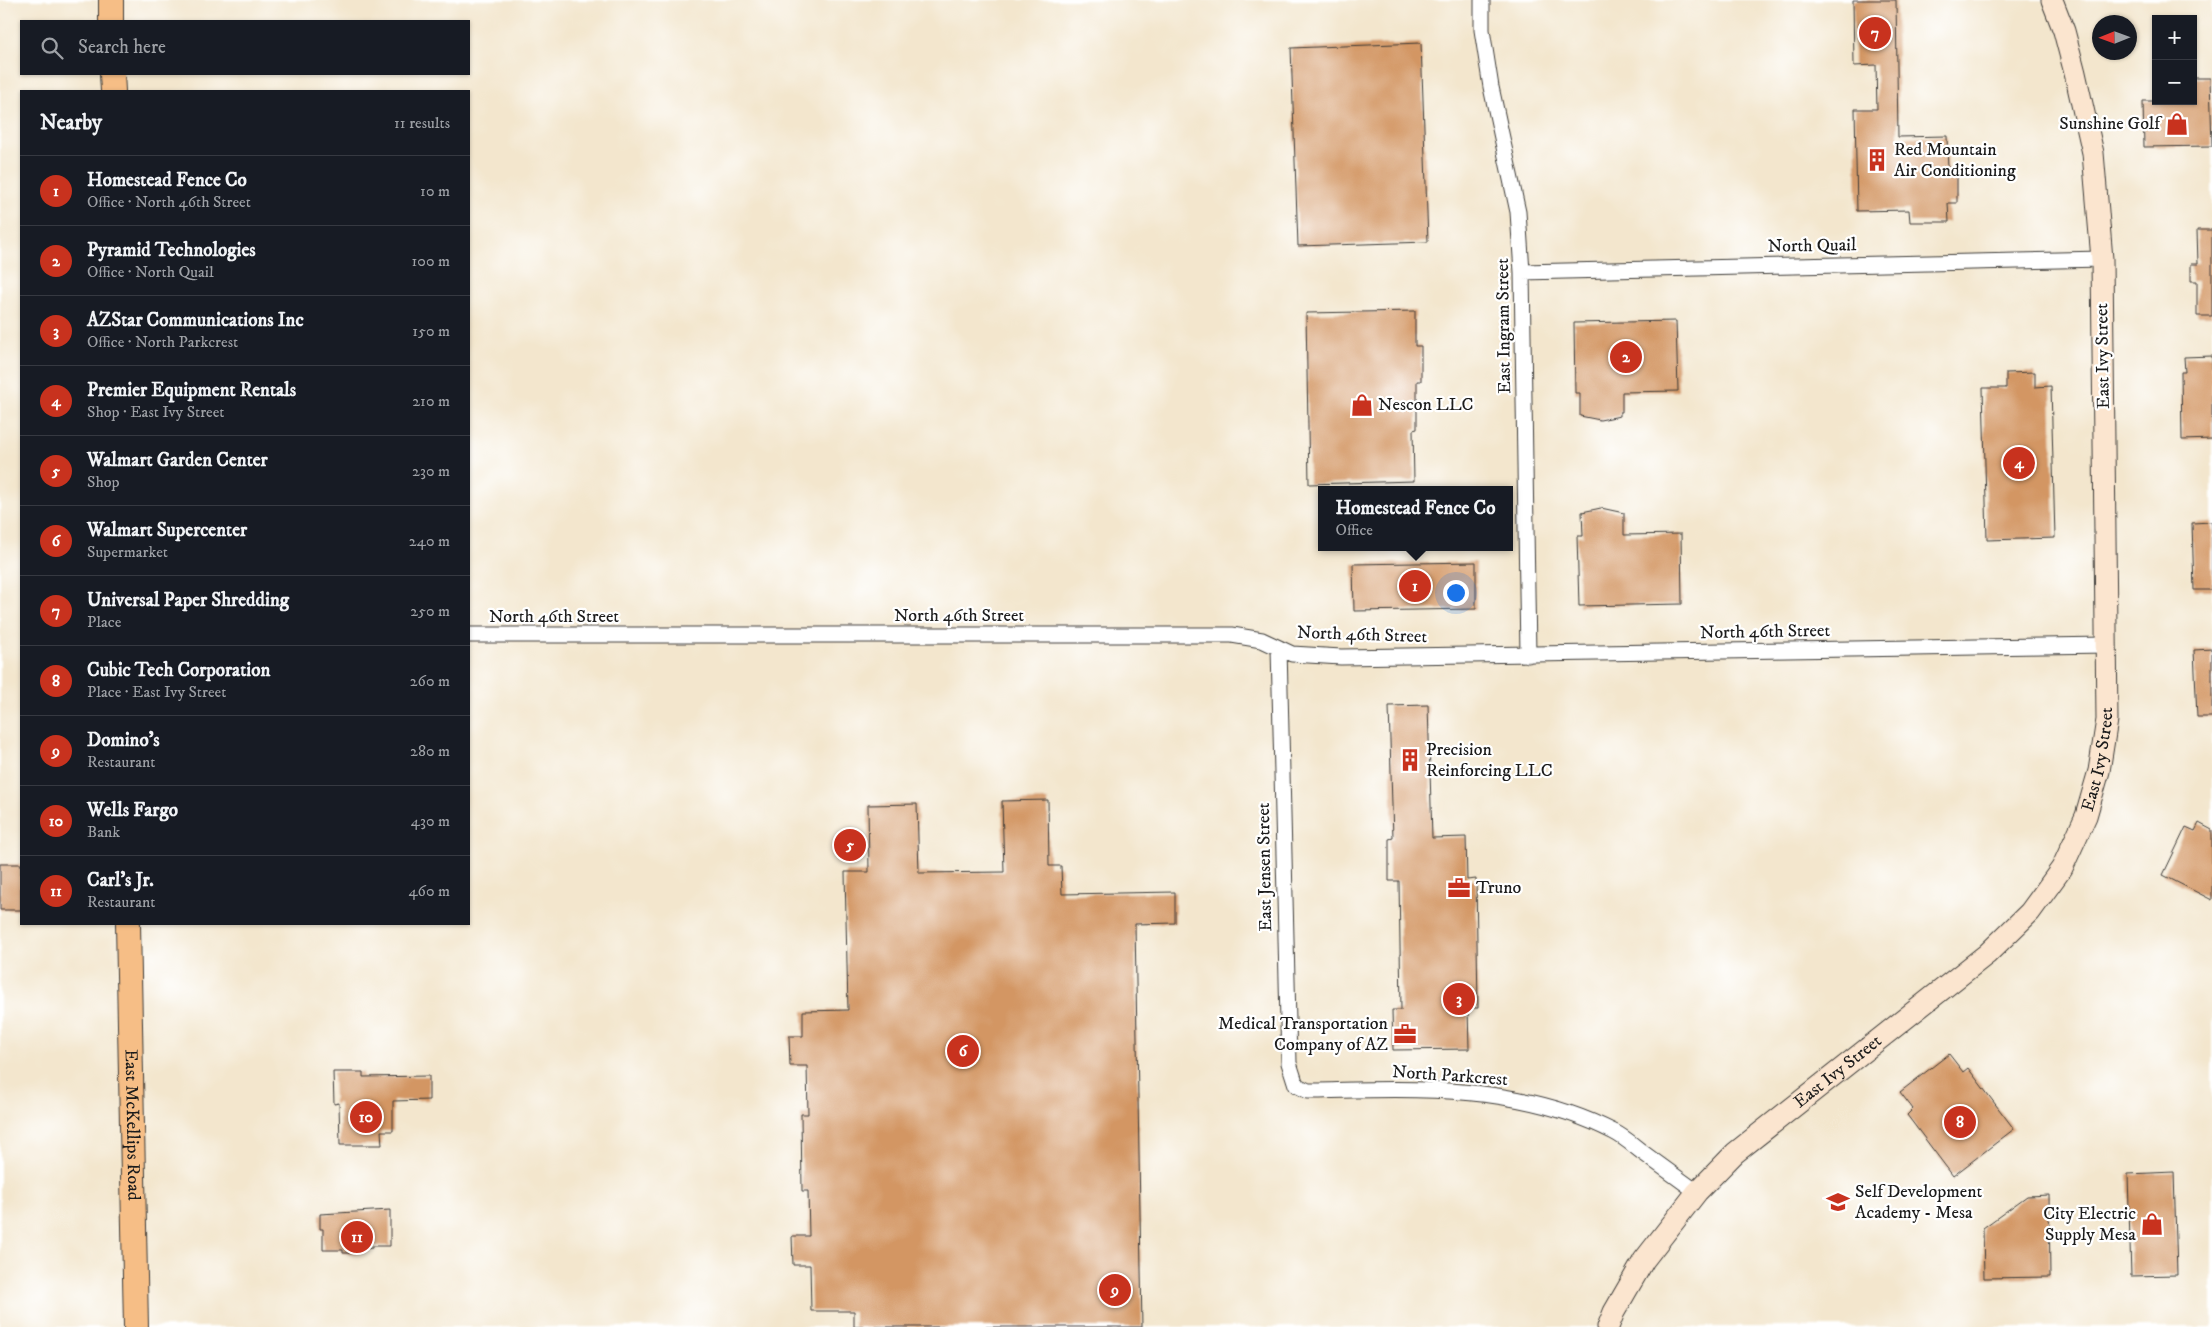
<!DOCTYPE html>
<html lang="en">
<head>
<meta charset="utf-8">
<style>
	body { margin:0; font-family:"IM FELL DW Pica",serif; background:#242831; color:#f1f3f6 }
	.controls { position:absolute; right:15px; top:15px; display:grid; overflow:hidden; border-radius:0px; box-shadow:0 1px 4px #0004 }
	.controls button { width:45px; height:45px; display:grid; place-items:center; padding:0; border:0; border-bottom:1px solid #363941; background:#171b24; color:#f1f3f6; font:25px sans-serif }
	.compass { position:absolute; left:2092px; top:15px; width:45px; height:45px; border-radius:50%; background:#171b24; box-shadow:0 1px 4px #0004; rotate:269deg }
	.you { position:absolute; left:1455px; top:592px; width:18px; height:18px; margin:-12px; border:4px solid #fff; border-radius:50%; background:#1a73e8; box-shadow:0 0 0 8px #1a73e833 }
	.badge { display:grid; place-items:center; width:32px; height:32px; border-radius:50%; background:#c8321e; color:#fff; font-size:16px; font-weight:700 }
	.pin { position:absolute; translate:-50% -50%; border:2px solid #fff; box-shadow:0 1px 5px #0006 }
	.popup { position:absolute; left:1318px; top:486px; width:195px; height:65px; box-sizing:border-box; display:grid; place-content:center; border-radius:0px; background:#171b24; filter:drop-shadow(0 1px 4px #0005); font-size:16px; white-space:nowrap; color:#9ea1a6 }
	.popup b { font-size:19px; color:#f1f3f6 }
	.popup::after { content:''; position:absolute; left:50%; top:100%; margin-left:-10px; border:10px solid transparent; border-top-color:#171b24 }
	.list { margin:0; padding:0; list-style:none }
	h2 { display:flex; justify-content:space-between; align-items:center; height:65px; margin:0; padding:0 20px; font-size:21px }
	h2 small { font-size:16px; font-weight:400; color:#9ea1a6 }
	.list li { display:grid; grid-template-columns:32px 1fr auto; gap:15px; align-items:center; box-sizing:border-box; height:70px; padding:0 20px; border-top:1px solid #363941 }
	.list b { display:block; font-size:19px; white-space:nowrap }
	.list p { margin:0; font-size:16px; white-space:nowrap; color:#9ea1a6 }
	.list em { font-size:16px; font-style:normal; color:#9ea1a6 }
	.icon { flex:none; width:28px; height:28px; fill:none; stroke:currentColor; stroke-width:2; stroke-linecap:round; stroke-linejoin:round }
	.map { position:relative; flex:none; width:2212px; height:1327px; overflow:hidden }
	.search { position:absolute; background:#171b24; box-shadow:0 1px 4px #0004; left:20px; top:20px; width:450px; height:55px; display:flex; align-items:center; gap:12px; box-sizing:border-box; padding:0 18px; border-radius:0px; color:#9ea1a6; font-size:19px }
	.panel { position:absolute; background:#171b24; box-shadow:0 1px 4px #0004; left:20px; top:90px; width:450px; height:835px; border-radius:0px }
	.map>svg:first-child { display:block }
	.building { fill:#d39663 }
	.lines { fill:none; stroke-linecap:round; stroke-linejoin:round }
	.street-casing { stroke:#3c3a37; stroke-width:17 }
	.secondary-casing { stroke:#3c3a37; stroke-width:23 }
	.primary-casing { stroke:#3c3a37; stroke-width:26 }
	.street { stroke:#fff; stroke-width:15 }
	.secondary { stroke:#fbe5cf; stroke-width:21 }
	.primary { stroke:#f6be86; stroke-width:24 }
	.labels { text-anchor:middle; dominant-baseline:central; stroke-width:4.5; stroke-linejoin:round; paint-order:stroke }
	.poi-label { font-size:18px; fill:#1c1c1c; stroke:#fff; text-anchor:start }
	.street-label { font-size:18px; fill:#1c1c1c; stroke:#fff }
</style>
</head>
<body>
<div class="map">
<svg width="2212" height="1327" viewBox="0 0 2212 1327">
	<rect width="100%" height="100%" fill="#fff"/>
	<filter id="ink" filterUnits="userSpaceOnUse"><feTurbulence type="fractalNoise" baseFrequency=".02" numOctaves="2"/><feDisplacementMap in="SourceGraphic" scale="10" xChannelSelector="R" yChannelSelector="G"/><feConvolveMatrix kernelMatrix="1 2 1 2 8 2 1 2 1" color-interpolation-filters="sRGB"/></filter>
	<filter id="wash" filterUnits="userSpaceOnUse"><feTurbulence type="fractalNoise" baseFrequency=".0096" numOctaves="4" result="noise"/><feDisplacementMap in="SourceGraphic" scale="20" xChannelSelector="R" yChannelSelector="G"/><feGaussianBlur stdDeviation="1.12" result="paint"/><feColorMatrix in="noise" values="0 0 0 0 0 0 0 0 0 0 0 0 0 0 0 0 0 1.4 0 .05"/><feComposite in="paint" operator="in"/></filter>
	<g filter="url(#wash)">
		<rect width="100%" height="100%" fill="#f3e6cd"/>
		<g id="blocks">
			<path class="building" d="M1853 0H1896L1898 137 1947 136 1948 171H1957V203H1948L1949 222H1910L1909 210 1857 211 1855 109H1877L1876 65 1854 66Z
				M1421 43 1428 242 1298 246 1291 48Z
				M2193 78H2210L2212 146 2144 147 2143 101H2193Z
				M2197 230H2212V316H2197V281H2191V264H2198Z
				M1415 311V346H1421V381H1417V429L1413 430 1414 481 1309 484 1306 313Z
				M1676 321 1678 391 1622 392V412H1620V416L1600 420 1580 416V393H1575L1574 323Z
				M2212 356V439L2182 440 2181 372H2185L2184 357Z
				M2035 372V387L2051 386 2055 538 1987 540 1983 388H2006V373Z
				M1601 508 1624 513V535L1681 534 1682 604 1579 606 1577 536H1583L1582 512Z
				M2212 522V590H2194L2192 523Z
				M1476 562V609L1354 611 1353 564Z
				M2212 649V717H2197L2194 650Z
				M1428 705 1432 838 1466 837 1467 880 1476 879 1478 1008H1468L1469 1049 1393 1050 1392 1010H1401L1399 881H1389V839L1393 838 1389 706Z
				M1048 800 1049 866H1061L1062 894 1175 892V923L1135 924 1142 1327H854V1311H811L810 1265H793L792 1236H809L808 1191H802L801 1114H808L807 1066H790L789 1036H803V1011L848 1010 845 872H869L868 805 917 804 919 873 1004 872 1002 801Z
				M2199 823 2212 830V900L2163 875 2186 827 2195 831Z
				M0 864H21V910H0Z
				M1949 1054 1963 1072 1968 1068 2014 1129 1953 1176 1907 1115 1913 1109 1900 1092Z
				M333 1072H363V1077L429 1076V1100L393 1101V1131H381L382 1145H340L339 1103 334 1104Z
				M2174 1172 2177 1275 2131 1276 2128 1174Z
				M2049 1195 2050 1277 1984 1278 1983 1228 2027 1196Z
				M390 1210V1246H372V1248L360 1249V1253H343V1250H323V1229H320V1214Z"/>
		</g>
	</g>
	<g filter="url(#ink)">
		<use href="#blocks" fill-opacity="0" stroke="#3c3a37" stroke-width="1"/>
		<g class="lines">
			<defs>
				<path id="street" d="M1482 0V30L1491 87 1518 212 1522 272 1528 655
					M1522 272 2102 259
					M469 635H1232L1262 640 1292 654 1341 657 2107 645
					M1279 648 1289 1063 1296 1085 1308 1091H1320C1419 1088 1524 1085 1614 1132 1624 1137 1633 1145 1642 1152 1660 1165 1679 1179 1697 1192"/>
				<g id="secondary">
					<path id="s1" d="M1608 1327 1614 1312 1644 1260 1697 1192 1735 1153 1987 954 2030 912 2062 868 2086 816 2099 771 2107 720 2102 259 2093 153 2075 73 2064 31 2052 0"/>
				</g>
				<g id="primary">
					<path d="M111 0V21"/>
					<path d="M112 74 113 91"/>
					<path id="s2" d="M128 924 136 1327"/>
				</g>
			</defs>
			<use href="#street" class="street-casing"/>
			<use href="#secondary" class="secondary-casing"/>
			<use href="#primary" class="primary-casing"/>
			<use href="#street" class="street"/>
			<use href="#secondary" class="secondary"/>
			<use href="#primary" class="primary"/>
		</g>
	</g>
	<defs>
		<symbol id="shop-bare" viewBox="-9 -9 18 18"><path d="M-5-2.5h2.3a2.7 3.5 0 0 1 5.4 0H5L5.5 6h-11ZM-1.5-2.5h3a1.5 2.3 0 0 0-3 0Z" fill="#c8321e" stroke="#fff" stroke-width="2.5" paint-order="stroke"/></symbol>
		<symbol id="building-bare" viewBox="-9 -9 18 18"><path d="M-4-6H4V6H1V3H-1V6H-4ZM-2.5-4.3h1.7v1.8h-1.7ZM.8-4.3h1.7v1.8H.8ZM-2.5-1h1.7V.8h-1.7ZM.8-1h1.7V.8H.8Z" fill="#c8321e" stroke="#fff" stroke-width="2.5" paint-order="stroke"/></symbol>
		<symbol id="office-bare" viewBox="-9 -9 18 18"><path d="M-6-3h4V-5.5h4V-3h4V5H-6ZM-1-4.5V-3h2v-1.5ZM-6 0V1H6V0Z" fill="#c8321e" stroke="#fff" stroke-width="2.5" paint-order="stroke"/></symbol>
		<symbol id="school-bare" viewBox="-9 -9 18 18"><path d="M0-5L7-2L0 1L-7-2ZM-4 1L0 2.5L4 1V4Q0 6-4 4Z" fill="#c8321e" stroke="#fff" stroke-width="2.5" paint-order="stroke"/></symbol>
	</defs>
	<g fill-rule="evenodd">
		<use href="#shop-bare" x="2161" y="108" width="32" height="32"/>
		<use href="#building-bare" x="1861" y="144" width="32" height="32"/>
		<use href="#shop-bare" x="1346" y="389" width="32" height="32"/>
		<use href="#building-bare" x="1394" y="744" width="32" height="32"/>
		<use href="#office-bare" x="1443" y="872" width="32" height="32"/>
		<use href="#office-bare" x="1389" y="1018" width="32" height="32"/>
		<use href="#school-bare" x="1822" y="1186" width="32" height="32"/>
		<use href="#shop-bare" x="2136" y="1208" width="32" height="32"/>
	</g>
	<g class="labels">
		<g class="poi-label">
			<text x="2160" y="124" text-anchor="end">Sunshine Golf</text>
			<text x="1894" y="150">Red Mountain<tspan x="1894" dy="21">Air Conditioning</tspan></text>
			<text x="1378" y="405">Nescon LLC</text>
			<text x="1426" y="750">Precision<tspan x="1426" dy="21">Reinforcing LLC</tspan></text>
			<text x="1476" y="888">Truno</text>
			<text x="1388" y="1024" text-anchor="end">Medical Transportation<tspan x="1388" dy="21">Company of AZ</tspan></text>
			<text x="1855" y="1192">Self Development<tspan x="1855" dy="21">Academy - Mesa</tspan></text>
			<text x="2136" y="1214" text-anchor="end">City Electric<tspan x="2136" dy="21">Supply Mesa</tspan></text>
		</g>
		<g class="street-label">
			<text transform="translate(1812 246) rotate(-1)">North Quail</text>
			<text transform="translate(1504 326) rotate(-91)">East Ingram Street</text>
			<text transform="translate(2103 356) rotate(-91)">East Ivy Street</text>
			<text x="959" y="616">North 46th Street</text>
			<text x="554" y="617">North 46th Street</text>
			<text transform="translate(1765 632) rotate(-1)">North 46th Street</text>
			<text transform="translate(1362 635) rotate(2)">North 46th Street</text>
			<text stroke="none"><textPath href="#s1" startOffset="768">East Ivy Street</textPath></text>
			<text transform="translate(1265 867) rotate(-91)">East Jensen Street</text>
			<text stroke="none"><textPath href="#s1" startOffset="348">East Ivy Street</textPath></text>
			<text transform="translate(1450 1076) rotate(4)">North Parkcrest</text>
			<text stroke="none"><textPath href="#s2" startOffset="201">East McKellips Road</textPath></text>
		</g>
	</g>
</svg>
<div class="controls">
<button>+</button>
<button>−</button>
</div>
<svg class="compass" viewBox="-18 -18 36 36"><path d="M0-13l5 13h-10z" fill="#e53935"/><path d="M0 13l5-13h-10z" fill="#9ea1a6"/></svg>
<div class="you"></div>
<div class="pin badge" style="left:1415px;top:586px">1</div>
<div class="popup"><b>Homestead Fence Co</b>Office</div>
<div class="pin badge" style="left:1626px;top:357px">2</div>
<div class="pin badge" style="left:1459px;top:999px">3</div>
<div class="pin badge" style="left:2019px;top:463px">4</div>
<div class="pin badge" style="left:850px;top:845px">5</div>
<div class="pin badge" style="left:963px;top:1051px">6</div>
<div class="pin badge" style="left:1875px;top:33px">7</div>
<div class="pin badge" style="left:1960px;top:1122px">8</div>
<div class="pin badge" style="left:1115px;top:1290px">9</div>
<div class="pin badge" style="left:366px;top:1117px">10</div>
<div class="pin badge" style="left:357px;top:1237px">11</div>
<div class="search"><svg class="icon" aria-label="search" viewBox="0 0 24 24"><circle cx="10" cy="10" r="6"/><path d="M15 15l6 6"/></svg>Search here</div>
<section class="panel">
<h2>Nearby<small>11 results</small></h2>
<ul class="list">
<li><span class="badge">1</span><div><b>Homestead Fence Co</b><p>Office · North 46th Street</p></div><em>10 m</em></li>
<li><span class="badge">2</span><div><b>Pyramid Technologies</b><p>Office · North Quail</p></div><em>100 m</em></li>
<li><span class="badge">3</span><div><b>AZStar Communications Inc</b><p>Office · North Parkcrest</p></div><em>150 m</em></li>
<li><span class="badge">4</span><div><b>Premier Equipment Rentals</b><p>Shop · East Ivy Street</p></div><em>210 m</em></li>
<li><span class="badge">5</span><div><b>Walmart Garden Center</b><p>Shop</p></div><em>230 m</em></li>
<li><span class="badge">6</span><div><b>Walmart Supercenter</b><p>Supermarket</p></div><em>240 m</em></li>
<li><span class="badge">7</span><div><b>Universal Paper Shredding</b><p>Place</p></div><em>250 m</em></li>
<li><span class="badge">8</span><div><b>Cubic Tech Corporation</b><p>Place · East Ivy Street</p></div><em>260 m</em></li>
<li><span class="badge">9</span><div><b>Domino's</b><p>Restaurant</p></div><em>280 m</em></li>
<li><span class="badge">10</span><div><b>Wells Fargo</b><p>Bank</p></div><em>430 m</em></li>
<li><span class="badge">11</span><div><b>Carl's Jr.</b><p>Restaurant</p></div><em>460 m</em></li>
</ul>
</section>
</div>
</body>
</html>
